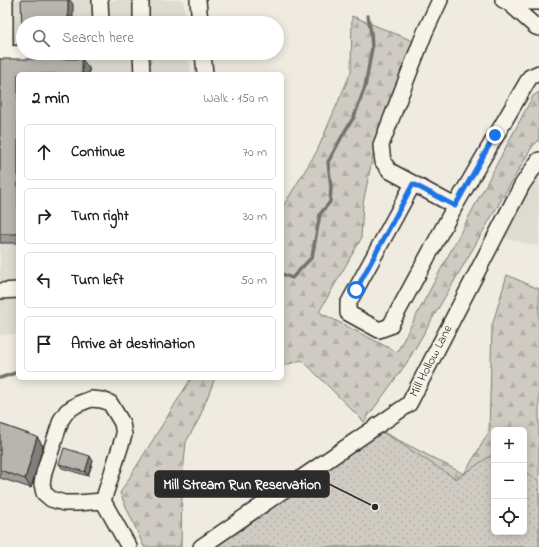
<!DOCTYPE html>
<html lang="en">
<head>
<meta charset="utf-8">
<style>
	body { margin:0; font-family:"Indie Flower",sans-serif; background:#f2f2f2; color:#202124 }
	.controls { position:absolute; right:12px; bottom:12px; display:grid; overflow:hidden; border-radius:6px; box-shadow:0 2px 10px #0003 }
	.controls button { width:36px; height:36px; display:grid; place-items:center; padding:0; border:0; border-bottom:1px solid #e0e0e0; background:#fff; color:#202124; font:20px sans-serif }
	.stop { position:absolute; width:12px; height:12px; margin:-9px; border:3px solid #1a73e8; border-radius:50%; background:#fff }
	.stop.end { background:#1a73e8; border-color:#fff; box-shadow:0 1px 4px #0008 }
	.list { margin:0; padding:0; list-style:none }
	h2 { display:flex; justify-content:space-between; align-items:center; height:52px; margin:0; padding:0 16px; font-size:17px }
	h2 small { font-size:13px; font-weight:400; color:#757577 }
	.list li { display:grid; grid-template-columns:26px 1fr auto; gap:12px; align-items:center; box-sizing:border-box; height:56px; margin:0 8px 8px; padding:0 8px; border:1px solid #e0e0e0; border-radius:6px }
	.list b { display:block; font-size:15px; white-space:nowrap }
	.list em { font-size:13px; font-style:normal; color:#757577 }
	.icon { flex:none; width:22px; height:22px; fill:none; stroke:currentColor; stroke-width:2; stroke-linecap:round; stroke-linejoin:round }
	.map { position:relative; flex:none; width:539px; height:547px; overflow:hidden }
	.search { position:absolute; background:#fff; box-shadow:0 2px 10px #0003; left:16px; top:16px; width:268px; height:44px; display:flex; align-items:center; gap:10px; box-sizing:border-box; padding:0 14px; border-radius:22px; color:#757577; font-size:15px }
	.panel { position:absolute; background:#fff; box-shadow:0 2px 10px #0003; left:16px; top:72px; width:268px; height:308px; border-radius:6px }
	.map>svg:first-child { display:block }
	.built { fill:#dedbd1 }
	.forest { fill:url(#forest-firs); stroke:#7d7b76; fill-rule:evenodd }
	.park { fill:url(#park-dots); stroke:#7d7b76 }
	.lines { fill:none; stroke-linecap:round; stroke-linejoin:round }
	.stream { stroke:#74726e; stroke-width:3.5 }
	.minor-casing { stroke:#2b2b2b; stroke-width:18 }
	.minor { stroke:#f7f3e8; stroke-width:15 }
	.wall { fill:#9e9c96; stroke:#2b2b2b }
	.shaded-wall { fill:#817f7a; stroke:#2b2b2b }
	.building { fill:#b8b5ae; stroke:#2b2b2b }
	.route { stroke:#1a73e8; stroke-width:5 }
	.labels { text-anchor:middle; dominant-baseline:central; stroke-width:3; stroke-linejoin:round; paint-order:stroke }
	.street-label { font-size:13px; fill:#2b2b2b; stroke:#f7f3e8 }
	.leader { fill:none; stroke:#2b2b2b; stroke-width:1.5 }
	.callout-dot { fill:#2b2b2b; stroke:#f7f3e8; stroke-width:1.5 }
	.callout { fill:#2b2b2b; stroke:#2b2b2b; stroke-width:1.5 }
	.callout-label { font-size:14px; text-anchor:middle; font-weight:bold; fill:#fff }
</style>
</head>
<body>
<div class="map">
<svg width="539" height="547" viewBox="0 0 539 547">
	<defs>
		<pattern id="forest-firs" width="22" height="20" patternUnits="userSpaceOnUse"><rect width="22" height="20" fill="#cfcbc2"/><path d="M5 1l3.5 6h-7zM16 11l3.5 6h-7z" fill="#b2aea7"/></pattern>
		<pattern id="park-dots" width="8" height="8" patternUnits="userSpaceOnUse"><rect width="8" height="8" fill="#cfcbc2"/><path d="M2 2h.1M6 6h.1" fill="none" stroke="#b2aea7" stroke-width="1.8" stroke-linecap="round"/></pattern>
	</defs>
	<rect width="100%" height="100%" fill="#efebe0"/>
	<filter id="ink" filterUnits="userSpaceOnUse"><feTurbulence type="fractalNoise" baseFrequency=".025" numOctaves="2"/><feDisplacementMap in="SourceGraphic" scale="8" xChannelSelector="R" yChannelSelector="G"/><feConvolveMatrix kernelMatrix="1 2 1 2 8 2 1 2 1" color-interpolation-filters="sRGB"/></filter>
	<g filter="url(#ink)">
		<path class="built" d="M0 0H183L186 23H23V53H188L191 74H18V334L0 335Z
			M539 172V246L503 238 521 199Z"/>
		<path class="forest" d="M352 16 413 41 374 151 363 203 361 239 319 312 397 352 533 96 539 92V140L532 147 406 364 364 422 302 360 282 366V208L317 151 351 72Z
			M507 275 539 289V547H232L383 432 464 474 489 432 492 326ZM494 430H524V532H494Z
			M190 378H215L199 419 186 442 182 484 181 547H144L120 493 190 380Z"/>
		<path class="park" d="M373 426 456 479 493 454 494 455V532H524V472L539 481V547H198Z"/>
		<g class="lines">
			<path class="stream" d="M282 274 292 278 312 257 320 214 330 202 331 187 328 162 345 131 354 117 365 87 372 48 371 33 368 16
				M0 378 18 372"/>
			<defs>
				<path id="minor" d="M5 0V54L29 53
					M100 0 101 23
					M198 0 200 23
					M440 0 425 32 381 145 383 162 390 171 455 206 530 77 539 73
					M503 0 508 2 536 27 539 28
					M508 2H539
					M141 23V0
					M141 53 142 74
					M203 53 205 74
					M413 184 348 304V313L379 330 390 326 455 206
					M0 291 18 290
					M103 501 77 503H64L51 499 44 493 42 484 44 472 61 420 67 411 78 404 91 399 102 400 110 403 122 423 124 435 103 501 129 547
					M201 547 409 404 522 185 539 160"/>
			</defs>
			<use href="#minor" class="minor-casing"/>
			<use href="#minor" class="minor"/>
		</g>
		<path class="wall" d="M0 59 89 68V74H18V243H0Z
			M0 424 37 437 43 446 31 488 0 478Z
			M93 461 88 476 62 468 59 464Z"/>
		<path class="shaded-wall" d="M68 0H70L73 4V19L76 23H72L68 17Z
			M82 59 89 68V74H82Z
			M37 437 43 446 31 488 25 479Z
			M90 456 93 461 88 476 85 472Z"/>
		<path class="building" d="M21 0H68V17H72V23H23V28H22Z
			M0 59H82V74H18V234H0Z
			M0 424 37 437 25 479 0 470Z
			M64 448 90 456 85 472 59 464Z"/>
	</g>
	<g class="lines" filter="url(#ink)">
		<path class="route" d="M356 290 413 184 455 206 495 135"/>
	</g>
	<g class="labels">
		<g class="street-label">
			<text transform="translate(431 361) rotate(-63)">Mill Hollow Lane</text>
		</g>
	</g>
	<path class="leader" d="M375 507L329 484"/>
	<circle class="callout-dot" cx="375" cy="507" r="4"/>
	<rect class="callout" x="155" y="471" width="174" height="26" rx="4"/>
	<g class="callout-label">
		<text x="242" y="489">Mill Stream Run Reservation</text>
	</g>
</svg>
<div class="controls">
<button>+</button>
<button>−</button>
<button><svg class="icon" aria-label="locate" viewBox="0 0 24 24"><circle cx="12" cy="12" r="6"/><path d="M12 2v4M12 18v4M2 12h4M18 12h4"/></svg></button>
</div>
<div class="stop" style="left:356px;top:290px"></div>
<div class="stop end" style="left:495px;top:135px"></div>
<div class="search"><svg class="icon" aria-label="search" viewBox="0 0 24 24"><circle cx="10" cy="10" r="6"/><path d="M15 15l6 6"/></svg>Search here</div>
<section class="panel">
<h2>2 min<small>Walk · 150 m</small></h2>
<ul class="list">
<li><svg class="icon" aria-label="ahead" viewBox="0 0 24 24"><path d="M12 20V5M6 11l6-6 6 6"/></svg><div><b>Continue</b></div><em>70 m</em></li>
<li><svg class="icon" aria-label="right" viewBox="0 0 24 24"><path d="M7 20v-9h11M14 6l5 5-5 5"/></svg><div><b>Turn right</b></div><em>30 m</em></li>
<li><svg class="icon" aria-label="left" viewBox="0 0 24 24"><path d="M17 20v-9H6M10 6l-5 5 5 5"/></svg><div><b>Turn left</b></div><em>50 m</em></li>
<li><svg class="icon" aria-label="arrive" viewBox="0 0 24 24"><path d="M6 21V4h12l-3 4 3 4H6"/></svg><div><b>Arrive at destination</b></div></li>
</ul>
</section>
</div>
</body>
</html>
